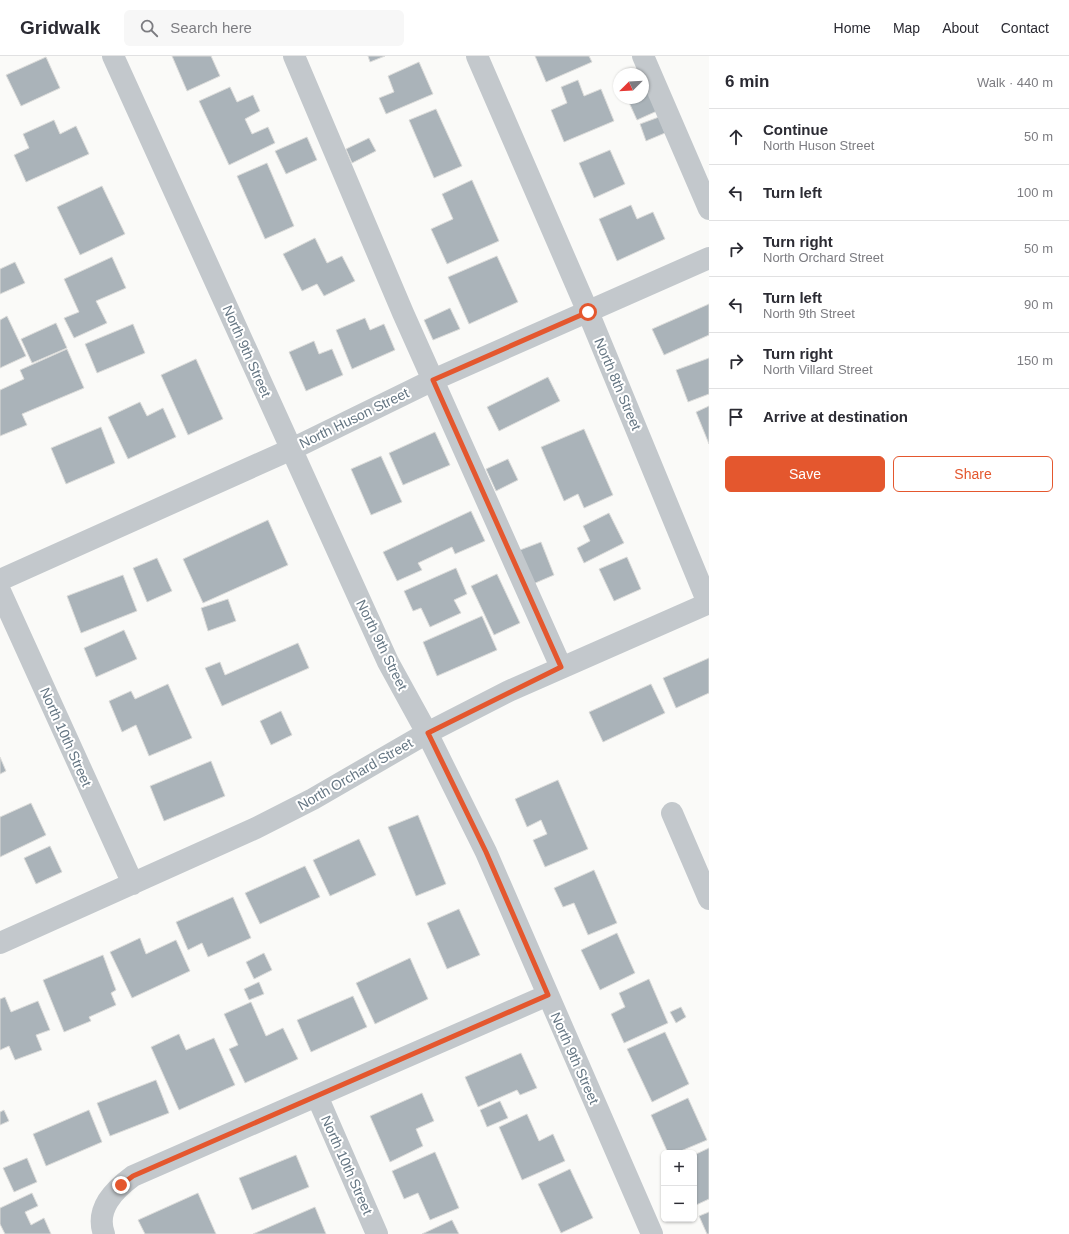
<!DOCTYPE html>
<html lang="en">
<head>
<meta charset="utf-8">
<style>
	body { margin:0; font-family:Arial,sans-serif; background:#f7f7f7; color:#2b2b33 }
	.controls { position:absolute; right:12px; bottom:12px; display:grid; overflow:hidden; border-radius:6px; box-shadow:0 1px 3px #0004 }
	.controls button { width:36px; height:36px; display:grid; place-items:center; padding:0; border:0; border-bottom:1px solid #e1e1e2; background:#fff; color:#2b2b33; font:20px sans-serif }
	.compass { position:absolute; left:613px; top:12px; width:36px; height:36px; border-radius:50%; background:#fff; box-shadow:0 1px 3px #0004; rotate:246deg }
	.stop { position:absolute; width:12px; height:12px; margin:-9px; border:3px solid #e4572e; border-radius:50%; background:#fff }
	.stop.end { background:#e4572e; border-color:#fff; box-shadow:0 1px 4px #0008 }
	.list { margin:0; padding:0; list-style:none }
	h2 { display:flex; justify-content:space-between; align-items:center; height:52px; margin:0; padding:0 16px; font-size:17px }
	h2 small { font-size:13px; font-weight:400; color:#7c7c81 }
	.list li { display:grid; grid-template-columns:26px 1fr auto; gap:12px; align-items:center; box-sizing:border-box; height:56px; padding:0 16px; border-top:1px solid #e1e1e2 }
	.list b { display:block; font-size:15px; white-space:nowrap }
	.list p { margin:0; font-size:13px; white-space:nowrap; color:#7c7c81 }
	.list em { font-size:13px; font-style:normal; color:#7c7c81 }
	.actions { display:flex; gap:8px; padding:12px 16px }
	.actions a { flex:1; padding:9px 0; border:1px solid #e4572e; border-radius:6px; text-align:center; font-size:14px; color:#e4572e }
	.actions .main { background:#e4572e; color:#fff }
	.icon { flex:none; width:22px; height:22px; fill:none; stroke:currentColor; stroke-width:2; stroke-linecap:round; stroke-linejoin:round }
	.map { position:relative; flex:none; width:709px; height:1178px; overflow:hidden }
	header { display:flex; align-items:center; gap:24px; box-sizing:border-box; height:56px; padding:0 20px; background:#fff; border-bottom:1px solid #e1e1e2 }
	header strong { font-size:19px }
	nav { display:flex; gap:22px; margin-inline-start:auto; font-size:14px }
	.search { width:280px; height:36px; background:#f7f7f7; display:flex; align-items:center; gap:10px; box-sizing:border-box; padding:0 14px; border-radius:6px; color:#7c7c81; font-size:15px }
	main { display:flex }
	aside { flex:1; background:#fff }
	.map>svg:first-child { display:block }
	.building { fill:#aab3b9; stroke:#dcdcda }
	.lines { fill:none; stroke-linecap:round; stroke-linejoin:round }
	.minor { stroke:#c3c8cc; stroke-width:22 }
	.route { stroke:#e4572e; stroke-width:5 }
	.labels { text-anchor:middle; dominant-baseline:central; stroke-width:4; stroke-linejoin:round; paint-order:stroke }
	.street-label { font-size:14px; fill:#657683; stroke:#fff }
</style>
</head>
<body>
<header>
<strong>Gridwalk</strong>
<div class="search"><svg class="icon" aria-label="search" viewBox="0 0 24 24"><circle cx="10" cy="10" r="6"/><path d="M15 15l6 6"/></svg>Search here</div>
<nav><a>Home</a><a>Map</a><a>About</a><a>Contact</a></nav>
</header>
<main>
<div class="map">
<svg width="709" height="1178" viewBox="0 0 709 1178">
	<rect width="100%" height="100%" fill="#fafaf8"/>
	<path class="building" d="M172 0H211L220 20 187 35Z
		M368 0H385L370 6Z
		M535 0H589L592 6 546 26Z
		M46 1 60 32 21 50 6 19Z
		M419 6 433 38 386 58 379 42 394 36 388 20Z
		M578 24 584 40 601 33 614 65 564 86 551 54 567 47 561 31Z
		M647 30 657 55 637 64 627 42H643V32Z
		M230 31 237 46 253 39 260 55 245 63 252 78 268 71 275 87 229 109 199 45Z
		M436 53 462 110 434 122 409 64Z
		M659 61 665 77 646 85 640 68Z
		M54 64 60 78 76 70 89 98 26 126 14 99 29 92 23 78Z
		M307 81 317 104 286 118 275 95Z
		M369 82 376 95 352 107 346 93Z
		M610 94 625 128 594 142 579 107Z
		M267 107 294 170 265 183 237 120Z
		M472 124 499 185 447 208 431 173 453 163 442 138Z
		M102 130 125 178 80 199 57 151Z
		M631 149 637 163 653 156 665 183 617 205 599 163Z
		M315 182 327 207 342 200 355 225 324 240 317 228 302 235 283 198Z
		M497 200 518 246 469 268 448 221Z
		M112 201 126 232 96 245 107 267 74 282 64 262 79 256 64 223Z
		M15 206 25 227 0 238V213Z
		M709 248V279L664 299 652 273Z
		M450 252 460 273 433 284 424 264Z
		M7 260 26 300 0 312V264Z
		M365 262 370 274 384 268 395 294 352 313 336 274Z
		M56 267 67 292 32 307 21 283Z
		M133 268 145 297 97 317 85 288Z
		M314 285 319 298 332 293 343 319 306 335 289 296Z
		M67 293 84 332 22 358 27 369 0 380V334L24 323 20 314Z
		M709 302V338L688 346 676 314Z
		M196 303 223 363 188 379 161 319Z
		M548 321 560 345 499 375 487 351Z
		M140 346 147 360 163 352 176 381 128 403 108 361Z
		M709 350V388L696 356Z
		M101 371 115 407 66 428 51 392Z
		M584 373 613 439 584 452 578 438 564 445 541 391Z
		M435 376 450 409 403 429 389 397Z
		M381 400 402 446 371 459 351 413Z
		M508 403 518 424 496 435 486 413Z
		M471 455 485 485 455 498 452 491 418 507 422 514 397 525 383 496Z
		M609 457 624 487 584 507 577 492 590 485 583 470Z
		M268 464 288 509 203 547 183 503Z
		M541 486 554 519 533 528 520 494Z
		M627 501 641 533 614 545 599 513Z
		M157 502 172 535 147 546 133 512Z
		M456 512 467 538 454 544 461 557 430 571 421 552 413 555 404 535Z
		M497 518 520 567 494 579 471 530Z
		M123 519 137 555 81 577 67 540Z
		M228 543 236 565 208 575 201 552Z
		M482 560 497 594 437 620 423 586Z
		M124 574 137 603 96 621 84 592Z
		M298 587 309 612 222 650 205 612 220 606 225 619Z
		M709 602V637L676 652 663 622Z
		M168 628 192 682 149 700 136 669 122 676 109 645 131 635 135 643Z
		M651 628 665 657 603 686 589 656Z
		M281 655 292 679 271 689 260 665Z
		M0 701 6 715 0 718Z
		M211 705 225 740 164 765 150 730Z
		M558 724 588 793 545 811 533 784 547 778 541 764 527 771 515 743Z
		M31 747 46 779 0 801V761Z
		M418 759 446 828 416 840 388 771Z
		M359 783 376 819 330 840 313 804Z
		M50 790 62 816 36 828 24 802Z
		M305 810 320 841 260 868 245 837Z
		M594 814 617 867 588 879 574 847 563 851 554 832Z
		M233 841 251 882 208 901 202 887 188 894 176 866Z
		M459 853 480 899 447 913 427 867Z
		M617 877 635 917 600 934 581 894Z
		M140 882 146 898 176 884 190 915 132 942 110 896Z
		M264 897 272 914 254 923 246 906Z
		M103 899 116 934 111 937 116 949 89 961 91 965 64 976 43 924Z
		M410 902 428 943 375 968 356 927Z
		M649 923 668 967 624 987 611 958 625 951 619 937Z
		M259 926 264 938 249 944 244 933Z
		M353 940 367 971 311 996 297 964Z
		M5 941 11 956 38 945 50 974 36 979 42 994 15 1004 9 990 0 994V943Z
		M251 946 266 980 283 972 298 1003 245 1027 229 993 238 989 224 958Z
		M681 951 686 961 676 967 670 956Z
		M665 976 689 1028 652 1046 627 993Z
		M179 978 186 994 214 982 235 1029 179 1054 151 991Z
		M521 997 537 1032 520 1039 517 1034 478 1051 465 1021Z
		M156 1024 169 1057 110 1080 97 1047Z
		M422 1037 434 1065 416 1073 423 1090 390 1106 370 1060Z
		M688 1042 707 1084 676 1097H668L651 1059Z
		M500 1045 508 1062 487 1071 480 1054Z
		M4 1054 9 1065 0 1069V1056Z
		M89 1054 102 1086 46 1110 33 1078Z
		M527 1058 539 1085 553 1078 565 1105 522 1124 499 1071Z
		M709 1092V1143L694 1150V1099Z
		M435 1096 459 1152 430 1164 418 1137 404 1143 392 1115Z
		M296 1099 309 1131 252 1154 239 1122Z
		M27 1102 37 1126 14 1136 3 1112Z
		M570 1113 593 1162 561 1177 538 1128Z
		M32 1137 38 1150 25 1156 31 1169 44 1162 51 1178H5L0 1168V1152Z
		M198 1137 216 1178H145L138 1164Z
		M315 1151 326 1178H253Z
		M709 1156V1178H707L699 1160Z
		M452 1164 459 1178H422Z"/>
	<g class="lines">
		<path class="minor" d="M113 0 388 606 427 677 486 796 652 1178
			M294 0 403 257 561 611
			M477 0 588 256 708 547
			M643 0 709 153
			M0 524 292 393 433 324 709 202
			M0 535 133 828
			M672 757 709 843
			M0 887 256 772 313 743 427 677 509 635 709 547
			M317 1040 377 1178
			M104 1178C95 1153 114 1134 133 1120L548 939"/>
	</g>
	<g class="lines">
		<path class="route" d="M121 1129 133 1120 548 939 486 796 428 677 561 611 433 324 588 256"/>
	</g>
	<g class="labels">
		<g class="street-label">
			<text transform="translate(247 295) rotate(66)">North 9th Street</text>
			<text transform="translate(618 328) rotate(67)">North 8th Street</text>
			<text transform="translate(354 362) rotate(-26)">North Huson Street</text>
			<text transform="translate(382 589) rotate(64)">North 9th Street</text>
			<text transform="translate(66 681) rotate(66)">North 10th Street</text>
			<text transform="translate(355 718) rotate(-30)">North Orchard Street</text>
			<text transform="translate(575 1002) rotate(66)">North 9th Street</text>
			<text transform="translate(347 1109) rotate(66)">North 10th Street</text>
		</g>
	</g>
</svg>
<div class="controls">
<button>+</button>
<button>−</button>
</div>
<svg class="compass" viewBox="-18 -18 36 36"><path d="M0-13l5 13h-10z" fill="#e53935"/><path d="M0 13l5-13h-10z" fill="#7c7c81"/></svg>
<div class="stop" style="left:588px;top:256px"></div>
<div class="stop end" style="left:121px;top:1129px"></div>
</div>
<aside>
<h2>6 min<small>Walk · 440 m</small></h2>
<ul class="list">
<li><svg class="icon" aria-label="ahead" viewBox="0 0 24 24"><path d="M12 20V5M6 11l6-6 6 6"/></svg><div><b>Continue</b><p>North Huson Street</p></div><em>50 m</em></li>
<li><svg class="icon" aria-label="left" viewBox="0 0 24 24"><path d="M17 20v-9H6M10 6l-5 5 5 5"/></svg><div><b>Turn left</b></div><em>100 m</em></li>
<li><svg class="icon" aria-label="right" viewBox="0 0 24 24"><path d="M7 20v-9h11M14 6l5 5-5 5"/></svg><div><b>Turn right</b><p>North Orchard Street</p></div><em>50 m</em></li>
<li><svg class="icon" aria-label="left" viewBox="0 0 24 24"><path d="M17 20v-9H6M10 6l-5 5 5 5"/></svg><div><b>Turn left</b><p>North 9th Street</p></div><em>90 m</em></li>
<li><svg class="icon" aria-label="right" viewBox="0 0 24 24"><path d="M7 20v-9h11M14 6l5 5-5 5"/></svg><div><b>Turn right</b><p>North Villard Street</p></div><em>150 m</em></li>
<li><svg class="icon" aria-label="arrive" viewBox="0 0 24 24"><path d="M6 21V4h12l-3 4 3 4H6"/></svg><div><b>Arrive at destination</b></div></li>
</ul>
<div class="actions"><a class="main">Save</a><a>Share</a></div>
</aside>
</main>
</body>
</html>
